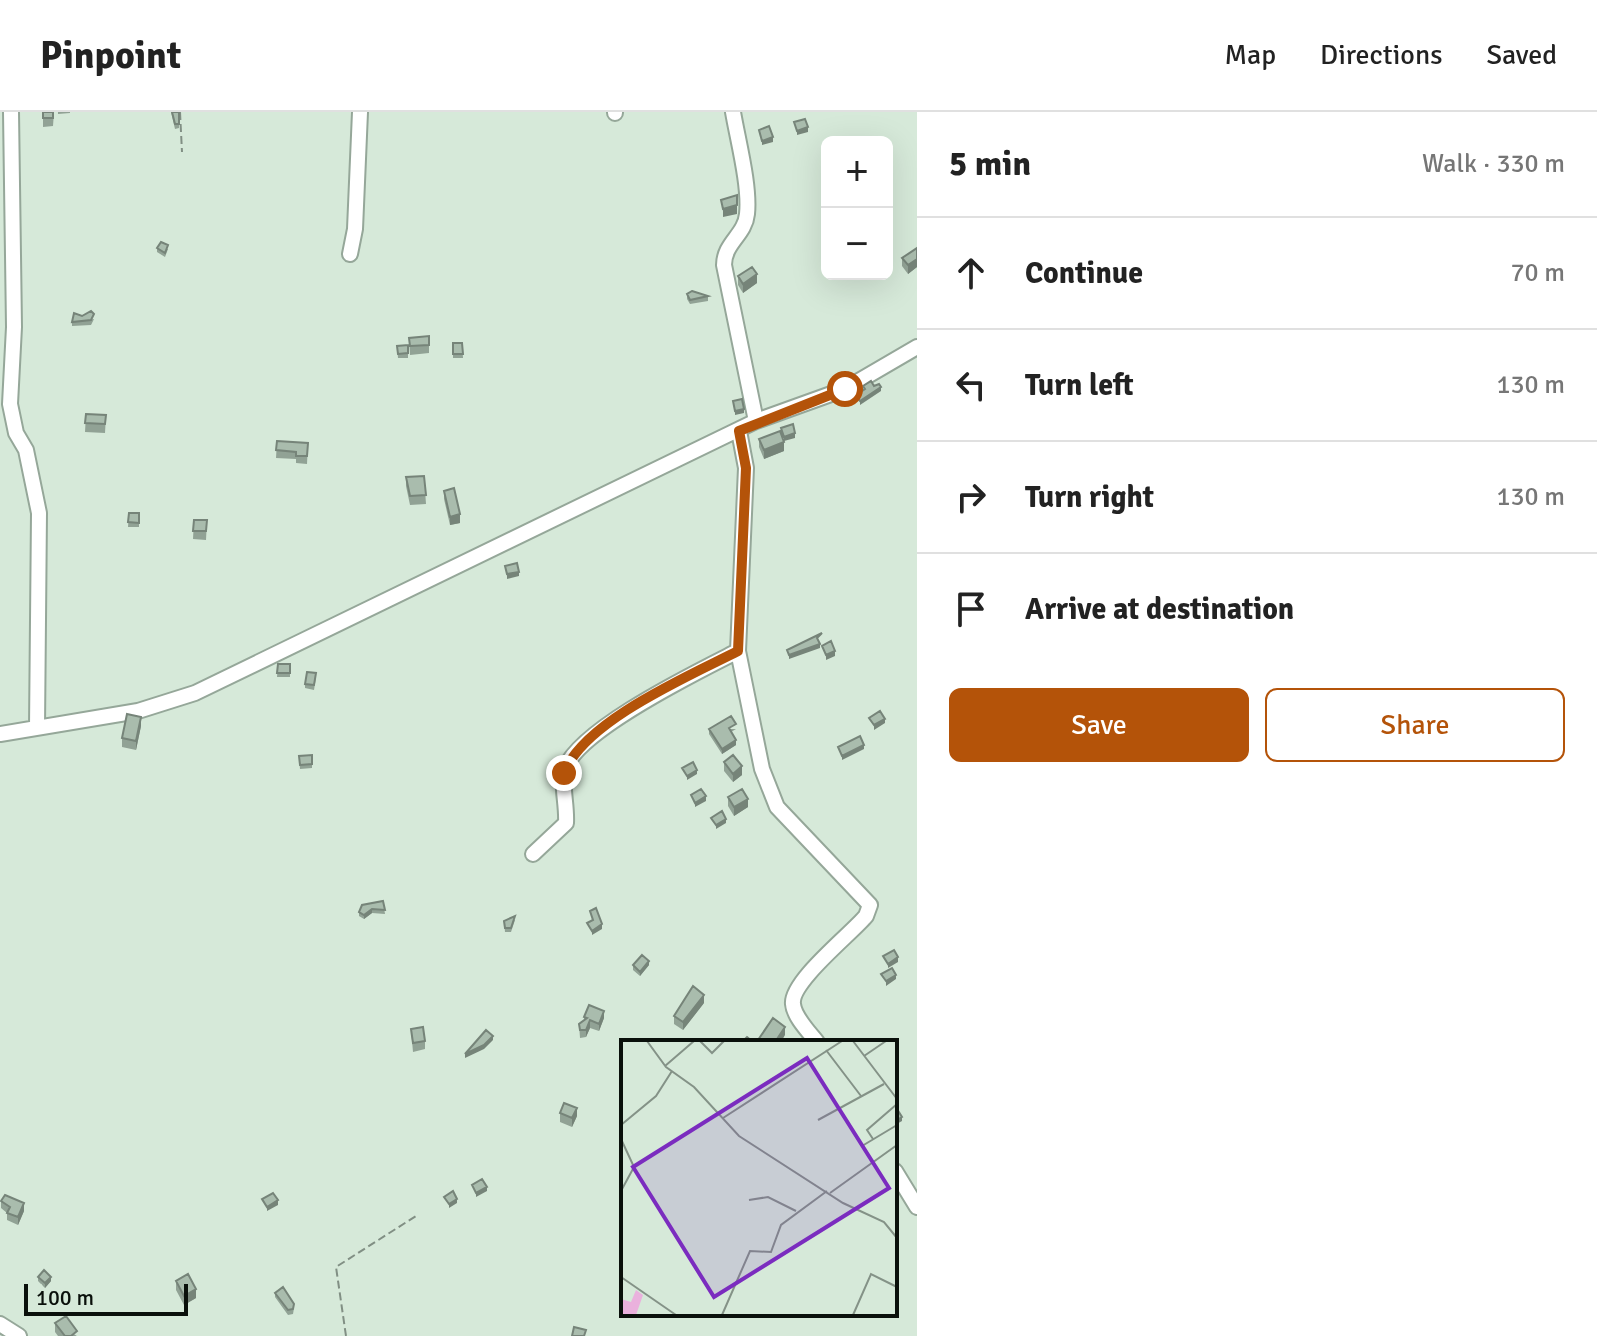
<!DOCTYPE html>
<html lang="en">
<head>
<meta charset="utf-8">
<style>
	body { margin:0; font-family:Signika,sans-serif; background:#f6f6f6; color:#222 }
	.controls { position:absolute; right:24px; top:24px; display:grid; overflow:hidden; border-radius:12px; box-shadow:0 8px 32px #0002 }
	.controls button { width:72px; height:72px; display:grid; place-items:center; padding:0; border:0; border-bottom:2px solid #e0e0e0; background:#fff; color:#222; font:40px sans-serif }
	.scale { position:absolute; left:24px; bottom:20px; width:164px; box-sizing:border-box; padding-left:8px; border:4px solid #0a100b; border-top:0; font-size:22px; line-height:28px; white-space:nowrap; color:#0a100b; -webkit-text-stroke:6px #d6e9d9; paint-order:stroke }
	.stop { position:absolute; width:24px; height:24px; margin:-18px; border:6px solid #b45309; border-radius:50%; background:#fff }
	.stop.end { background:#b45309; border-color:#fff; box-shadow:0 2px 8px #0008 }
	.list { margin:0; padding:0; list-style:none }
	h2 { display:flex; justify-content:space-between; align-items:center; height:104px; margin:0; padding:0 32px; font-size:34px }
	h2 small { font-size:26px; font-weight:400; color:#767676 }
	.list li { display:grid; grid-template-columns:52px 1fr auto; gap:24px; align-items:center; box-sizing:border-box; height:112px; padding:0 32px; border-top:2px solid #e0e0e0 }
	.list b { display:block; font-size:30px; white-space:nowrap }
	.list em { font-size:26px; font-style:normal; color:#767676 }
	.actions { display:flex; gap:16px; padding:24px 32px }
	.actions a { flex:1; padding:18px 0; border:2px solid #b45309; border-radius:12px; text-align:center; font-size:28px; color:#b45309 }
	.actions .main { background:#b45309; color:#fff }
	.icon { flex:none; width:44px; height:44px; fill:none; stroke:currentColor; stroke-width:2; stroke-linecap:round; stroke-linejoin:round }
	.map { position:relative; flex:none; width:917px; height:1224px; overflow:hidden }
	header { display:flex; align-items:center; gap:48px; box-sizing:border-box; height:112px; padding:0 40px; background:#fff; border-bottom:2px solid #e0e0e0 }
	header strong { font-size:38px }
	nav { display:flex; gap:44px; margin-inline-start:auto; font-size:28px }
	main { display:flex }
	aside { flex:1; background:#fff }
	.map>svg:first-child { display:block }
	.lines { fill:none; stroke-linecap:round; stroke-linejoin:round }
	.minor-casing { stroke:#95a799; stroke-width:18 }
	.path { stroke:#818f84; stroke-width:2; stroke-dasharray:8 4; stroke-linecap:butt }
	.minor { stroke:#fff; stroke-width:14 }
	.wall { fill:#91a295 }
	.shaded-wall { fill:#768479 }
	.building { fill:#a9bcad; stroke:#768479; stroke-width:2 }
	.route { stroke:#b45309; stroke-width:10 }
	.inset-road { fill:none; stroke:#849287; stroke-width:2 }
	.view { fill:#7b2cbf; fill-opacity:0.15; stroke:#7b2cbf; stroke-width:4 }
	.inset-edge { fill:none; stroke:#0a100b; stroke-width:4 }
</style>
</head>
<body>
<header>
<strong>Pinpoint</strong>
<nav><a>Map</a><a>Directions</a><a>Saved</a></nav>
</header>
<main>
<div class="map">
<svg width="917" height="1224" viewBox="0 0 917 1224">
	<rect width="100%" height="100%" fill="#d6e9d9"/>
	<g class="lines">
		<defs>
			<path id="minor" d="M11 0 14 215 10 292 16 321 26 338 39 401 37 615
				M733 0C738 29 750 74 747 102 745 123 724 131 724 153L756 309
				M615 1V0
				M350 142 355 117 360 0
				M739 319 746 356 738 539 762 657 777 695 870 793 866 804C851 822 790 870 793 892 794 905 809 920 817 930
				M0 622 138 599 195 581 756 309 845 277 917 235
				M533 742 566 711C567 694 562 677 564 661 570 621 701 558 738 539
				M895 1059 917 1095
				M0 1212 19 1224"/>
		</defs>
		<use href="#minor" class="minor-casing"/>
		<path class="path" d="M180 0 182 40
			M346 1224 336 1155 416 1104"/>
		<use href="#minor" class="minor"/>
	</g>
	<path class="wall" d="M43 0H54L53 14 43 15Z
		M58 0H70V1L58 2Z
		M171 0H179V16L175 17Z
		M157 136 168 137 165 145 157 140Z
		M902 146 917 155 908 162 902 154Z
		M738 164 757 171 743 181 738 173Z
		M687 182 708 184V189L690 192 687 187Z
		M94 207 91 213 72 214V210Z
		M429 224V241L410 243 409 226Z
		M453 231H462L463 246H453Z
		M408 233V246H398L397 234Z
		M86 302 106 303 105 321 85 320Z
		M759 327 784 339 764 347 759 335Z
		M277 329 308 331 307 352 296 351V347L276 346Z
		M424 364 426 392 410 393 406 374V365Z
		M444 379 460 411 450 413 444 387Z
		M129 401H139V415H128Z
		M194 408H207L206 428 193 427Z
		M278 552H290V565H277Z
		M316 565 314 578 305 576V572Z
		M141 614 136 638 122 635V626Z
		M709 617H736L731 620 736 633 722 642 709 622Z
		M312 643V656L300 657 299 644Z
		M724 650 742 663 733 670 724 659Z
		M728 685 748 695 734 704 728 694Z
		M383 789 385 802 372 801 364 807 359 804V800Z
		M515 808 511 820H505L504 809Z
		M633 853H649L640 864 633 858Z
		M704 891 683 918 674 912V904Z
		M584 905 604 906 599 919 590 916 586 925 580 926 579 912 584 908Z
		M411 917 425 929V937L413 940Z
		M560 1001 577 1004 572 1015 560 1010Z
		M1 1089 24 1099 18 1113 7 1108V1101L1 1096Z
		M38 1165 51 1169 45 1176 38 1169Z
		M176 1169 196 1186 184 1193 176 1178Z
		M275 1181 294 1196 293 1202 288 1203 275 1185Z
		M55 1211 77 1224H58L55 1220Z"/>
	<path class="shaded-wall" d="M808 15V20L797 23V19Z
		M773 25V30L762 33V29Z
		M737 92V102L723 105V97Z
		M917 147V155L908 162V153Z
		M757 162V171L743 181V172Z
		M881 275V279L860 293V289Z
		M744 297V301L735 303V299Z
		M795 321V326L784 329V325Z
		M784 330V339L764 347V338Z
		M460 402V411L450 413V405Z
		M519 460V464L507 467V462Z
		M820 532V536L789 547V543Z
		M835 539V544L826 548V543Z
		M141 605V614L136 638V629Z
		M885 607V611L874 618V613Z
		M736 628V633L722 642V637Z
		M864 633V637L842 648V644Z
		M742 654V663L733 670V662Z
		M697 658V662L687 668V664Z
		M706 684V689L695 695V691Z
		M748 687V695L734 704V695Z
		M726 707V711L716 717V713Z
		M372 797V801L364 807V803Z
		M602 812V817L592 823V819Z
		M898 845V850L888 856V852Z
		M649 849V853L640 864V860Z
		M896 863V867L886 874V869Z
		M704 883V891L683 918V910Z
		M604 899V906L599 919V912Z
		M590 908V916L586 925V918Z
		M785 915V923L781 930H775Z
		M493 924V928L484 937 465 946V942Z
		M577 996V1004L572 1015V1006Z
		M902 1005V1009L895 1013V1009Z
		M487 1075V1079L476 1085V1081Z
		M457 1087V1091L449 1096V1092Z
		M278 1088V1093L267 1099V1095Z
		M24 1091V1099L18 1113V1105Z
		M51 1165V1169L45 1176V1171Z
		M196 1177V1186L184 1193V1184Z"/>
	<path class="building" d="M43 0H53V6H43Z
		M172 0H179V12H175Z
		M805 7 808 15 797 19 794 10Z
		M769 14 773 25 762 29 759 18Z
		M737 83V93L723 97 721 88Z
		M161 130 168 133 165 141 157 136Z
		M917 136V147L908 153 902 146Z
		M752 155 757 162 743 172 738 164Z
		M692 179 708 184 690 188 687 182Z
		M91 199 94 202 91 208 72 210 74 201 82 204Z
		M429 224V233L410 234 409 226Z
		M453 231H462L463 242H453Z
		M408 233V241L398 242 397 234Z
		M871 269 874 274 879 272 881 275 860 289 855 284 865 277 863 274Z
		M742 287 744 297 735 299 733 289Z
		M86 302 106 303 105 312 85 311Z
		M793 312 795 321 784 325 781 316Z
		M780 319 784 330 764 338 759 327Z
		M277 329 308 331 307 344H296V340L276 338Z
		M424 364 426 383 410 384 406 365Z
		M454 376 460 402 450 405 444 379Z
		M129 401H139V411L128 410Z
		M194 408H207L206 419H193Z
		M517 451 519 460 507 462 505 454Z
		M822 521 817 526 820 532 789 543 787 538Z
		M831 529 835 539 826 543 822 534Z
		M278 552H290V561H277Z
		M307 560 316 561 314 573 305 572Z
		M880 599 885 607 874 613 869 606Z
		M127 602 141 605 136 629 122 626Z
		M731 604 736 612 729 616 736 628 722 637 709 617Z
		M860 624 864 633 842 644 838 635Z
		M312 643V652L300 653 299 644Z
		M733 643 742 654 733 662 724 650Z
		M693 650 697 658 687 664 682 656Z
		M701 677 706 684 695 691 691 683Z
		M742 677 748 687 734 695 728 685Z
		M722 699 726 707 716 713 711 706Z
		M383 789 385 798 372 797 364 803 359 800 362 793Z
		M596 796 602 812 592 819 587 811 593 808 590 799Z
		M515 804 511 816H505L504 809Z
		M894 838 898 845 888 852 883 844Z
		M642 843 649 849 640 860 633 853Z
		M892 856 896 863 886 869 881 862Z
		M693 874 704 883 683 910 674 904Z
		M589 893 604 899 599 912 590 908 586 918H580L579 912 587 906 584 905Z
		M773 906 785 915 775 930H761L758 928Z
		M423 915 425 929 413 931 411 917Z
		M486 918 493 924 484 933 465 942Z
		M747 925 753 930H742Z
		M564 991 577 996 572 1006 560 1001Z
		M897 997 902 1005 895 1009V999Z
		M482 1067 487 1075 476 1081 472 1073Z
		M453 1079 457 1087 449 1092 444 1085Z
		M273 1081 278 1088 267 1095 262 1087Z
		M5 1083 24 1091 18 1105 7 1101 10 1095 1 1089Z
		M44 1158 51 1165 45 1171 38 1165Z
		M188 1162 196 1177 184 1184 176 1169Z
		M283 1175 294 1192 293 1197 288 1198 275 1181Z
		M66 1204 77 1219 71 1224H65L55 1211Z
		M574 1215 586 1218 584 1224H572Z"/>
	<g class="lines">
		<path class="route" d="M564 661C584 609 689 564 738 539L746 356 739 319 845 277"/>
	</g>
	<g transform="translate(621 928)">
		<rect width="276" height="276" fill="#d6e9d9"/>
		<path d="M15 250 22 255 15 275H0V259L10 262Z" fill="#eab1dd"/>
		<path class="inset-road" d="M26 1 45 27 73 47 118 96 222 163 263 182 276 198M79 1 91 13 103 1M232 1 276 59M205 10 240 56M243 16 265 1M44 26 73 1M102 78 221 1M197 80 263 44M0 85 35 56 51 31M0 99 13 127 0 151M252 99 246 90 276 64M241 106 276 85M209 153 276 105M128 160 147 157 175 171M0 237 55 275M101 275 129 211 150 212 160 185 206 151M232 275 250 234 276 247"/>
		<path class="view" d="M186 18 268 148 93 257 12 127Z"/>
		<rect width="276" height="276" class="inset-edge"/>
	</g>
</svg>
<div class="controls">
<button>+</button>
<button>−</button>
</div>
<div class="scale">100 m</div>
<div class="stop" style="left:845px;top:277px"></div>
<div class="stop end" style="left:564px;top:661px"></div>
</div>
<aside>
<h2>5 min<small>Walk · 330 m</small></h2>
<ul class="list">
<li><svg class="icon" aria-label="ahead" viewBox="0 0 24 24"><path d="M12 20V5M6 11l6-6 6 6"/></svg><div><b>Continue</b></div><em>70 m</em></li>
<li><svg class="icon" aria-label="left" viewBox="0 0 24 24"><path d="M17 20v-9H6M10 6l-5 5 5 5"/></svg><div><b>Turn left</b></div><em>130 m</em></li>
<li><svg class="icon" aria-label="right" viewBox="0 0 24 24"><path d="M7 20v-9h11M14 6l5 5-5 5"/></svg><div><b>Turn right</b></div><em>130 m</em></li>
<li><svg class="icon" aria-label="arrive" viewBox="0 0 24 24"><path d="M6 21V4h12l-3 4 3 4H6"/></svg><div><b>Arrive at destination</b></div></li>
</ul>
<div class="actions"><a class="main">Save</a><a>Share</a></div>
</aside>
</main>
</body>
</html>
